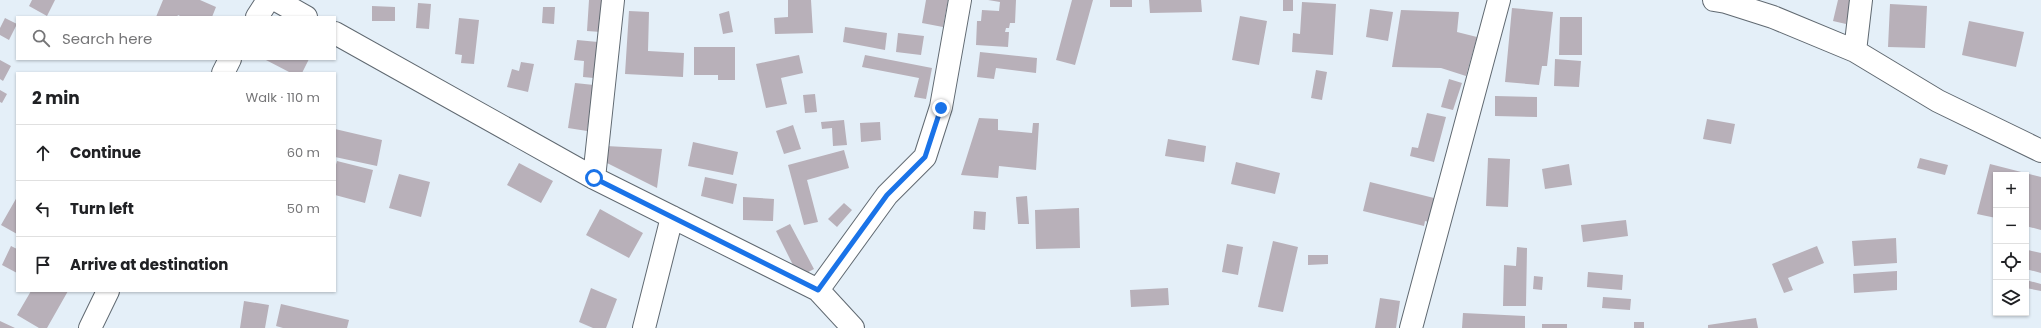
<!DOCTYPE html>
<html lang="en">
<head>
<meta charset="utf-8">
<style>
	body { margin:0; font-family:Poppins,sans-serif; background:#f6f6f6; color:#202124 }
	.controls { position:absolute; right:12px; bottom:12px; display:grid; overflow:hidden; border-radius:0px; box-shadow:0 1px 3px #0004 }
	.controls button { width:36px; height:36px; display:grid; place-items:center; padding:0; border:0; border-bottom:1px solid #e0e0e0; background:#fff; color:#202124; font:20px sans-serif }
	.stop { position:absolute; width:12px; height:12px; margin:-9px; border:3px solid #1a73e8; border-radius:50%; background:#fff }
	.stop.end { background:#1a73e8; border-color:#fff; box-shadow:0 1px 4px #0008 }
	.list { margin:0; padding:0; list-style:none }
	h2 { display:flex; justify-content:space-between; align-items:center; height:52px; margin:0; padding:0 16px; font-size:17px }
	h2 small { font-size:13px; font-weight:400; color:#757577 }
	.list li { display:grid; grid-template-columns:26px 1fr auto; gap:12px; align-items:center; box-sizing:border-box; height:56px; padding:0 16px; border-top:1px solid #e0e0e0 }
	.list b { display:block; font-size:15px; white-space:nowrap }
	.list em { font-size:13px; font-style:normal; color:#757577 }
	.icon { flex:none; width:22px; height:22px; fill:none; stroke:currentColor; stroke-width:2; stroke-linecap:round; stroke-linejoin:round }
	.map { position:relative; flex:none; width:2041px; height:328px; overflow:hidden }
	.search { position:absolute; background:#fff; box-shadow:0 1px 3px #0004; left:16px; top:16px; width:320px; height:44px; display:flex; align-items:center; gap:10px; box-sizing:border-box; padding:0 14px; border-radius:0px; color:#757577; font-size:15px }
	.panel { position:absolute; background:#fff; box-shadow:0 1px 3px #0004; left:16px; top:72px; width:320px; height:220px; border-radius:0px }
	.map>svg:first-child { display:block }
	.building { fill:#b8b0b9 }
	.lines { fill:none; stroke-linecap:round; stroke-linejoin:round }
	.minor-casing { stroke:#606971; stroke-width:24 }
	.minor { stroke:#fff; stroke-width:22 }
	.route { stroke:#1a73e8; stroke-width:5 }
</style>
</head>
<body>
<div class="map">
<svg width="2041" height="328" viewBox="0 0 2041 328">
	<rect width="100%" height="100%" fill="#e4eff8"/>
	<path class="building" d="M32 0H55L47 16 29 6Z
		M163 0H200L216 7 212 17H182L178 15 177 17H156Z
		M589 0H603L601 32 587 31Z
		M788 0H811L813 33 775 34 774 18 788 17Z
		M926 0H948L943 27 922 23Z
		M988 0H1016L1015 23H1010L1009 28H1006L1005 32H1009L1008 47 976 45 977 21H981L982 10 999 11 1000 2Z
		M1072 0H1093L1075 65 1056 60Z
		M1110 0H1132V7H1110Z
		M1149 0H1201L1202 12 1150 13Z
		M1283 0H1293V11H1283Z
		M1838 0H1851L1846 24 1833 21Z
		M1302 2 1336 4 1333 55 1292 52 1293 33 1300 34Z
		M418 3 431 4 429 29 416 28Z
		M1890 4 1927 6 1925 48 1888 47Z
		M372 6 395 7V21H372Z
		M543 7H555L554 24 542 23Z
		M1512 8 1553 12 1547 66H1542L1539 85 1505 82Z
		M1370 9 1393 12 1388 41 1366 37Z
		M1401 10 1459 12 1457 32 1477 37 1466 76 1441 68 1392 67Z
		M629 11 649 12 648 51 684 53 683 77 625 74Z
		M729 11 733 32 723 34 719 14Z
		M1240 16 1267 21 1259 65 1232 60Z
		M1560 17H1582V55H1559Z
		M5 18 17 24 9 40 0 35V28Z
		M459 18 479 20 474 64 461 63 462 55 455 54Z
		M1969 21 2024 32 2016 67 1962 55Z
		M845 27 887 33 885 50 843 42Z
		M898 33 924 36 921 55 896 52Z
		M577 40 598 42 594 78 583 77 584 61 574 60Z
		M694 47H735V80H718V75H694Z
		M980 52 1037 58 1036 73 996 68 994 79 977 77Z
		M799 55 803 73 781 78 787 104 766 108 756 64Z
		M865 55 932 68 926 99 914 97 919 78 862 67Z
		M264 59H309L302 73H291Z
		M1555 59 1581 61 1579 87 1554 86Z
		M0 60 11 66 3 81 0 79Z
		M521 62 534 64 528 92 507 87 512 69 519 71Z
		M1316 70 1327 72 1322 100 1311 98Z
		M1449 79 1462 83 1453 110 1441 107Z
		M575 83 594 85 587 131 568 128Z
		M0 90 7 94 2 103 0 102Z
		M815 94 817 112 805 113 803 95Z
		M1495 96 1537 97V117L1495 116Z
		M1427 113 1446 117 1434 162 1410 156 1412 147 1418 148Z
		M979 118 998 119V130L1032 133 1033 123H1039L1036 170 999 166 998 178 961 175Z
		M1707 119 1735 124 1731 144 1703 139Z
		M844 120 847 145 833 146 832 128 822 129 821 122Z
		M880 122 881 140 861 142 860 123Z
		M793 125 801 149 784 154 776 131Z
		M335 129 382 140 377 166 335 157Z
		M1168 139 1206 146 1204 162 1165 156Z
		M693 142 738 152 733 175 688 166Z
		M606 146 662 149 657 188 603 161Z
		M844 150 849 168 807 180 818 222 804 225 788 165Z
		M1488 158 1510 159 1508 207 1486 206Z
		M1920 158 1948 165 1945 175 1917 168Z
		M337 161 373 170 365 203 335 195V168Z
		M1236 162 1280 173 1275 194 1231 184Z
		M519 163 553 181 541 203 507 185Z
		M1569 164 1572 185 1545 189 1542 169Z
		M1990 164 2041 177V230L2026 226V175H1996V218L1977 214Z
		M399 174 430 182 421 217 389 208Z
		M705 177 737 184 733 204 701 196Z
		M1370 182 1438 199 1432 223 1425 221 1424 226 1363 211Z
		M1027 196 1029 224H1018L1016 197Z
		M17 197V234L1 225Z
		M743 197 774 199 773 221 743 220Z
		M844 203 852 210 837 227 828 219Z
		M1079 208 1080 248 1036 249 1035 210Z
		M600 209 643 233 629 258 586 235Z
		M974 211 986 212 985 230 973 229Z
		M1626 220 1628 236 1583 242 1581 225Z
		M790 224 814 269 799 277 776 231Z
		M1896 238 1897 263 1854 266 1852 241Z
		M1273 241 1298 247 1283 312 1258 307Z
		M1227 244 1243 247 1238 275 1222 272Z
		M11 246 17 249V273L2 265Z
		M1817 246 1824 263 1788 278 1793 290 1784 293 1772 264Z
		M1517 247 1527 248 1526 306H1503L1504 265 1516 266Z
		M2028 250 2041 253V273L2026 269Z
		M1308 255H1328V264L1308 265Z
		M1897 271V290L1854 293 1853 274Z
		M1588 272 1623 275 1622 290 1587 287Z
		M1534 276 1543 277 1542 290 1533 289Z
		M2026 280 2041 284V291L2026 288Z
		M591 288 617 299 606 328H593L579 322Z
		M1168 288 1169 305 1131 307 1130 290Z
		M31 291H68L47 328H39L17 315Z
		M1603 297 1631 299 1630 310 1602 308Z
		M1380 298 1400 301 1396 328H1375Z
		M244 301 269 305 265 328H240Z
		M281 304 349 320 347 328H283L276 326Z
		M1463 313 1525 316V328H1462Z
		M1756 318 1758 328H1708V325Z
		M0 321 15 328H0Z
		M1634 322H1644V328H1634Z
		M1542 324H1567V328H1542Z"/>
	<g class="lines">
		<defs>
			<path id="minor" d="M276 0 306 17
				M1714 0 1726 2 1773 17 1855 51 1938 101 2041 151
				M257 17 268 0
				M335 33 594 178 818 290 853 328
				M1855 51 1861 0
				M223 73 230 59
				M594 178 613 0
				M818 290 887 195 925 157 941 107 960 0
				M90 328 108 291
				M644 328 672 217
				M1411 328 1499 0"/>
		</defs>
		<use href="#minor" class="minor-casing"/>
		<use href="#minor" class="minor"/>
	</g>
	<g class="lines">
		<path class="route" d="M594 178 818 290 887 195 925 157 941 108"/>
	</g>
</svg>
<div class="controls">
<button>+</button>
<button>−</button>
<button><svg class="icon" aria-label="locate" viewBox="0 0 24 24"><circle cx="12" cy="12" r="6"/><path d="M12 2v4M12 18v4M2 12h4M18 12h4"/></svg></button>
<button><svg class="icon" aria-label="layers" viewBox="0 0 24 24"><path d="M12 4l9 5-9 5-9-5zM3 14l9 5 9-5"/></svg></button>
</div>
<div class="stop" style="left:594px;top:178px"></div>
<div class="stop end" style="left:941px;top:108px"></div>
<div class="search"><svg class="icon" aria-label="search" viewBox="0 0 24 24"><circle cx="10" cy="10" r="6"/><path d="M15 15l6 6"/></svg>Search here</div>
<section class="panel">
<h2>2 min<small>Walk · 110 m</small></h2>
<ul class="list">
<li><svg class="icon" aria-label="ahead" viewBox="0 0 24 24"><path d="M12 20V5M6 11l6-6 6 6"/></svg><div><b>Continue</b></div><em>60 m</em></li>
<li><svg class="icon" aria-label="left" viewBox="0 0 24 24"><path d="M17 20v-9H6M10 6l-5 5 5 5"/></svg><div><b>Turn left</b></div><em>50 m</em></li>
<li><svg class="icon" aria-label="arrive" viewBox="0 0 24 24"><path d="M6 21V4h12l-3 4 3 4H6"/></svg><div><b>Arrive at destination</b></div></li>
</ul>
</section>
</div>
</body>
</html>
